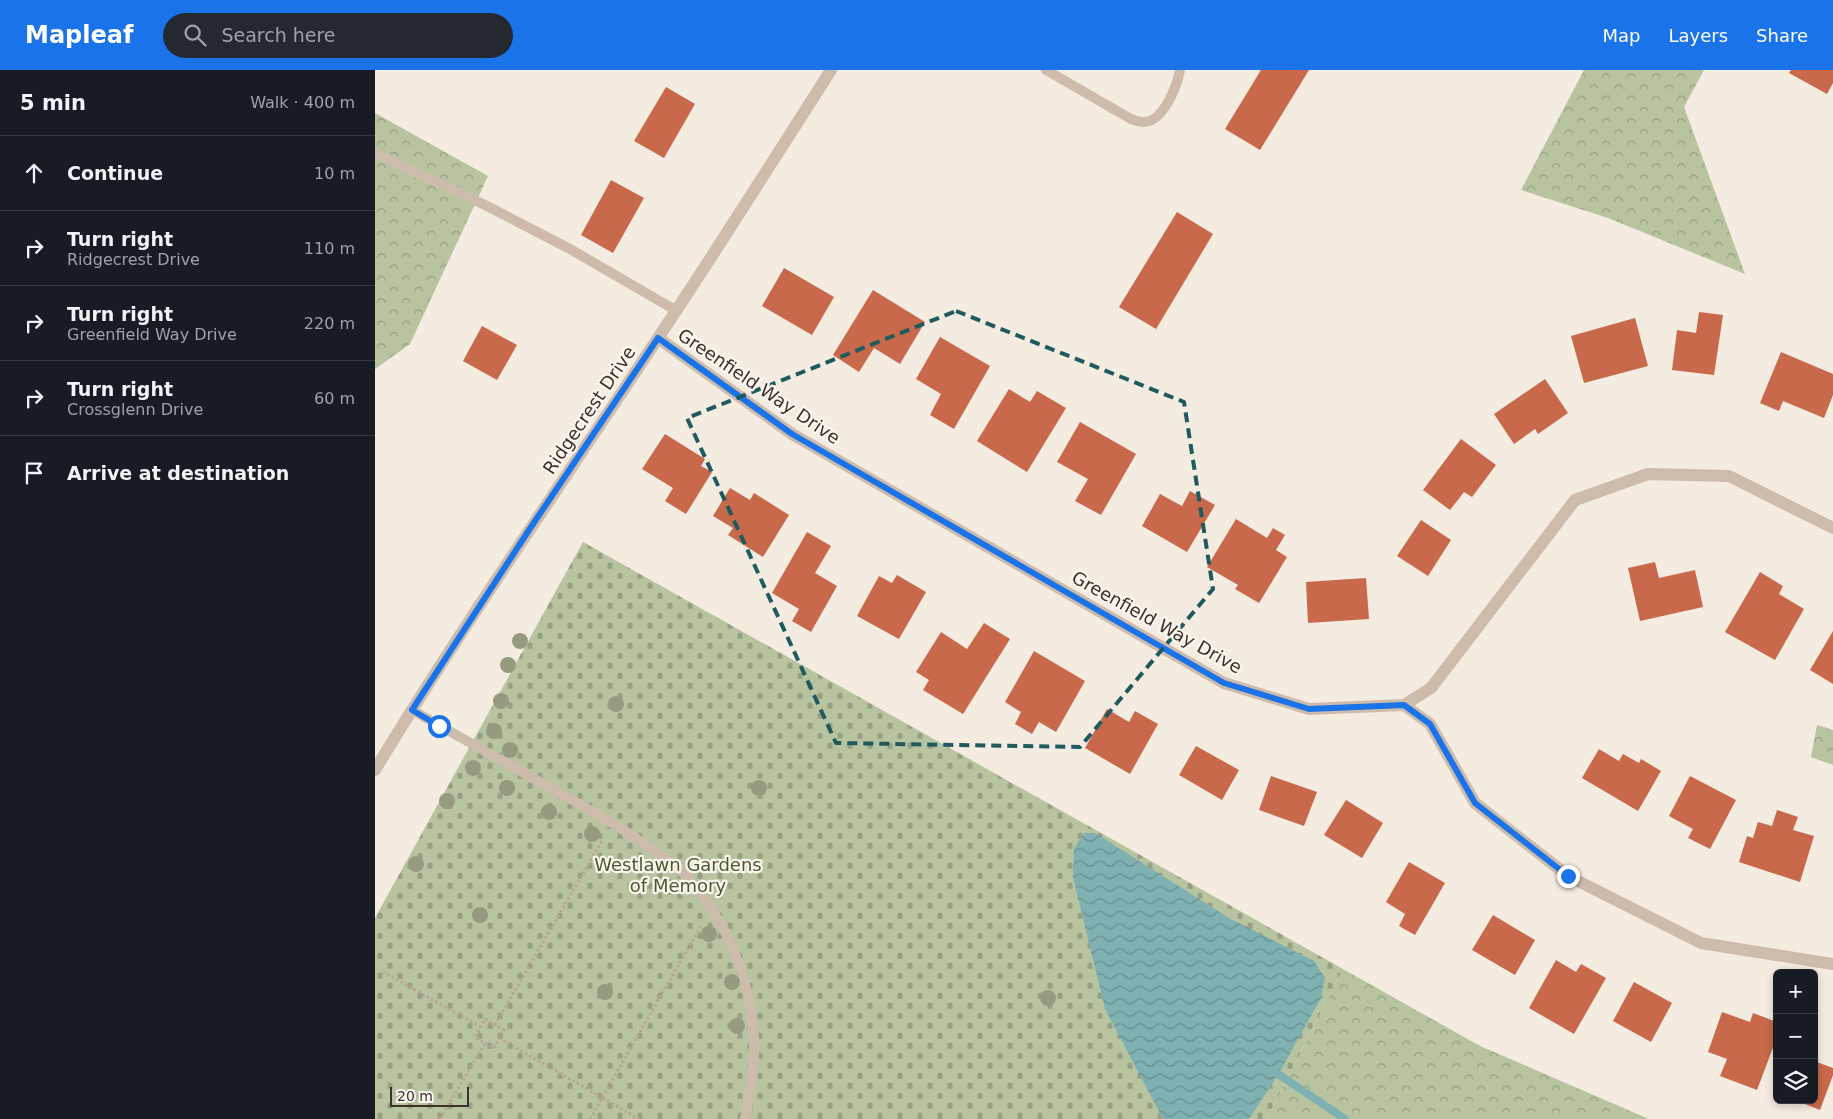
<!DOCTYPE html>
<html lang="en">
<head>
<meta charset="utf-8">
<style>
	body { margin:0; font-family:"DejaVu Sans",sans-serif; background:#242831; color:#f1f3f6 }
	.controls { position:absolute; right:15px; bottom:15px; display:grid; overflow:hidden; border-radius:8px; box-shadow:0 2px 8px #0003 }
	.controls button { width:45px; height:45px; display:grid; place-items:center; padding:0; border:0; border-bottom:1px solid #363941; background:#171b24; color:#f1f3f6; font:25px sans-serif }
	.scale { position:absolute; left:15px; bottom:12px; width:79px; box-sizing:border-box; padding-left:5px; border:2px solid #3b302b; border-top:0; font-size:14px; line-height:18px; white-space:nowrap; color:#3b302b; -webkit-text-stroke:4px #fbf5ee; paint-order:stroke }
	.stop { position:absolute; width:15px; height:15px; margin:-11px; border:4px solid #1a73e8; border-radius:50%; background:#fff }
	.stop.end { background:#1a73e8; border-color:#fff; box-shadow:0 1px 5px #0008 }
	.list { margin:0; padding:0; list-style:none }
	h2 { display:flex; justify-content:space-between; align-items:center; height:65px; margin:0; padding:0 20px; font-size:21px }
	h2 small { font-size:16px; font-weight:400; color:#9ea1a6 }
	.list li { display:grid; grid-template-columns:32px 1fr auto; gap:15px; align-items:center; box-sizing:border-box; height:75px; padding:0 20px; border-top:1px solid #363941 }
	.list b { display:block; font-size:19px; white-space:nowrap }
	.list p { margin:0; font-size:16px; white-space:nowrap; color:#9ea1a6 }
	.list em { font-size:16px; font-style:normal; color:#9ea1a6 }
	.icon { flex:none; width:28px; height:28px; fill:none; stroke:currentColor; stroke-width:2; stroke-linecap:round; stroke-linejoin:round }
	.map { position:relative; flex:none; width:1458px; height:1049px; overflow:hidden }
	header { display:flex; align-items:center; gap:30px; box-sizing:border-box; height:70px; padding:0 25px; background:#1a73e8; color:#fff }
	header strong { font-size:24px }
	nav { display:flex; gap:28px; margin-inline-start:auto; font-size:18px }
	.search { width:350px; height:45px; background:#242831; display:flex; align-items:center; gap:12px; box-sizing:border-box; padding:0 18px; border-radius:28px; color:#9ea1a6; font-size:19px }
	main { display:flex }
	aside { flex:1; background:#171b24 }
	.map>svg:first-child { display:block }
	.forest { fill:url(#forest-crowns) }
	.cemetery { fill:url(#cemetery-stones) }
	.water { fill:url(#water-waves) }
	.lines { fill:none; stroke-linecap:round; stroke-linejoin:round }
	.stream { stroke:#7fb0b2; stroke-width:8 }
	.building { fill:#c8694b }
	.path { stroke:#b9a596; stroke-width:3; stroke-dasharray:2.5 2.5; stroke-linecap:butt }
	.service { stroke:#cdbbac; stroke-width:10 }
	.minor { stroke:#cdbbac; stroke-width:12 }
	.tree { fill:#969b7f }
	.route { stroke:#1a73e8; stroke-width:6 }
	.marked { fill:none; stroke:#1f5a5e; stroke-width:4; stroke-dasharray:10 6; stroke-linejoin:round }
	.labels { text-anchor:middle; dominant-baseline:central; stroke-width:4.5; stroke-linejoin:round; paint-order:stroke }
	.street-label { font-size:18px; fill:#3b302b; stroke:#fbf5ee }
	.park-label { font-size:18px; fill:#4a5a2e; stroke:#fbf5ee }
</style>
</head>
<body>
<header>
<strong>Mapleaf</strong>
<div class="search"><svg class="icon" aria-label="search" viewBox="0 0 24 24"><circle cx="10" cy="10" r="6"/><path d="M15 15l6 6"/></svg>Search here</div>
<nav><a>Map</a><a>Layers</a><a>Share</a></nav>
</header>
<main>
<aside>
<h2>5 min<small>Walk · 400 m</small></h2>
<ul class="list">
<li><svg class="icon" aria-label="ahead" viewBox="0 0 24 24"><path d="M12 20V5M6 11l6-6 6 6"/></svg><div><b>Continue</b></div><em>10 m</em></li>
<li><svg class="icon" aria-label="right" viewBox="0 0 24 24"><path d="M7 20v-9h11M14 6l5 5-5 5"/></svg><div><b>Turn right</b><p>Ridgecrest Drive</p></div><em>110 m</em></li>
<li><svg class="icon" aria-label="right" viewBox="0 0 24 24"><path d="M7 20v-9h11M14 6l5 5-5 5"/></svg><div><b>Turn right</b><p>Greenfield Way Drive</p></div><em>220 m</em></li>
<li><svg class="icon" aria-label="right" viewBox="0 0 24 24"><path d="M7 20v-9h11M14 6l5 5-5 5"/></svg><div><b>Turn right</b><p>Crossglenn Drive</p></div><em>60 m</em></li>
<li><svg class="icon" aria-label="arrive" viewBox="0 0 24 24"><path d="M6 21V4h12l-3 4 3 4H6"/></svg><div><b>Arrive at destination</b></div></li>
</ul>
</aside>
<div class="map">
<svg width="1458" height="1049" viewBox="0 0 1458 1049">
	<defs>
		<pattern id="forest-crowns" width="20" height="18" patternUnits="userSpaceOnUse" patternTransform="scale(1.25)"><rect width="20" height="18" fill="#b8c4a0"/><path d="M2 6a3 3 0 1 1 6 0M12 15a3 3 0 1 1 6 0" fill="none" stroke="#97a083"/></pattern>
		<pattern id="cemetery-stones" width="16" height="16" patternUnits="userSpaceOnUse" patternTransform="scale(1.25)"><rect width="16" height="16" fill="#b8c4a0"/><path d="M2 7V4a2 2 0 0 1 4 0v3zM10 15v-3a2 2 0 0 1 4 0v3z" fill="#97a083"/></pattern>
		<pattern id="water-waves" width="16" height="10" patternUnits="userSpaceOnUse" patternTransform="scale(1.25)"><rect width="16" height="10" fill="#7fb0b2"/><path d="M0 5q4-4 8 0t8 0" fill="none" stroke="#699091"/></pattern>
	</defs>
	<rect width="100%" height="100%" fill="#f4ebe1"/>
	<path class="forest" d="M1209 0H1329L1309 37 1370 204 1233 148 1146 120Z
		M0 43 113 106 35 274 0 299Z
		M1442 655 1458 660V695L1436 687Z
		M968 899 1105 976 1274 1049H892Z"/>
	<path class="cemetery" d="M208 472 968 899 892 1049H0V848Z"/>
	<path class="water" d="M709 763H720L854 848 939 891 950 908 946 928 903 1005 874 1049H788L730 939 698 807 699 779Z"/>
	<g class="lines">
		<path class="stream" d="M897 1000 970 1049"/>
	</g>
	<path class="building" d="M886 0H934L885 80 850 59Z
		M1416 0H1458V13L1452 24 1414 3Z
		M291 17 320 34 289 88 259 71Z
		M236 110 269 128 238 183 206 165Z
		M802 142 838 164 781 259 744 237Z
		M409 198 459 227 437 265 387 236Z
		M498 220 550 252 525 294 499 278 484 302 458 285Z
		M1324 242 1348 245 1339 305 1297 300 1302 260 1321 263Z
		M1260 248 1273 296 1209 313 1196 266Z
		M107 256 142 275 122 310 88 291Z
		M565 267 615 296 579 359 555 345 566 324 541 309Z
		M1406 282 1458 304V325L1449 348 1408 331 1404 341 1385 333Z
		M1170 309 1193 343 1163 364 1160 359 1139 374 1119 344Z
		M634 319 655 332 662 321 691 338 652 402 602 371Z
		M705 352 761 384 726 445 700 431 713 409 682 392Z
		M290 364 330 389 326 396 337 402 311 444 290 431 298 418 267 399Z
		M1086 369 1121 395 1097 427 1089 422 1075 440 1048 420Z
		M355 418 375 430 379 423 414 445 388 487 353 465 358 458 338 446Z
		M815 421 840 435 812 482 767 456 785 424 807 436Z
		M861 449 892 468 898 458 910 465 901 480 912 487 884 533 860 519 863 515 832 497Z
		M1046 450 1076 470 1053 506 1022 486Z
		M432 462 456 476 440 503 462 516 436 562 417 551 424 539 397 523Z
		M1280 492 1284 508 1320 500 1328 537 1265 551 1253 498Z
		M1385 502 1408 516 1404 524 1429 539 1400 590 1350 562Z
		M522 505 551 522 524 569 482 546 504 506 517 513Z
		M991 508 994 549 933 553 931 512Z
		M609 553 635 569 588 644 548 620 554 610 541 602 566 562 592 579Z
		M1458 561V614L1435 600Z
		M659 581 710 611 681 662 664 652 657 664 640 654 646 642 630 632Z
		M732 639 754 652 760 641 783 654 755 704 710 678Z
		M821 676 864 700 847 730 804 705Z
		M1224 679 1244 691 1248 684 1264 693 1266 689 1286 701 1263 741 1207 708Z
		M896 706 942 722 929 756 884 740Z
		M1315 706 1361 730 1335 779 1313 768 1318 759 1294 746Z
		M971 730 1008 753 987 788 949 765Z
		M1402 740 1423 747 1418 760 1439 766 1425 812 1364 792 1372 766 1378 768 1383 752 1397 756Z
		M1034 792 1070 813 1040 865 1024 856 1030 844 1011 832Z
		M1118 845 1160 870 1140 905 1097 880Z
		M1181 890 1201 902 1206 894 1231 908 1199 964 1154 938Z
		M1259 912 1297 933 1276 972 1238 951Z
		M1347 942 1375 952 1378 943 1402 952V967L1382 1020 1345 1006 1352 989 1333 982Z
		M1439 991 1458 998V1005L1445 1040 1420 1030H1439Z"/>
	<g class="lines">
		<path class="path" d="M8 902 106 957
			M110 949 129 960 119 978 100 967Z
			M120 955 228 769
			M124 968 264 1049
			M65 1049 110 973
			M215 1049 326 856"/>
		<path class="service" d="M671 0 756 49C759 50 764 52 768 52 788 53 802 16 805 0
			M0 83 112 136 195 179 302 241
			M37 640C87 668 138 697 188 725 223 744 256 763 288 787 294 792 302 797 308 803 351 848 376 908 379 970 380 996 374 1024 370 1049"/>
		<path class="minor" d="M283 268 417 364 849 613 934 639 1029 635 1056 618 1200 430 1273 404 1354 406 1458 458
			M1029 635 1055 654 1100 733 1193 806 1326 873 1458 894
			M0 700C89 553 188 412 283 268 342 180 399 89 456 0"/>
	</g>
	<g class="tree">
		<circle cx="145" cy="571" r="8"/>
		<circle cx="133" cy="595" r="8"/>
		<circle cx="126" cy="631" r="8"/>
		<circle cx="241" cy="634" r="8"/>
		<circle cx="119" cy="661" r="8"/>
		<circle cx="135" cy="680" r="8"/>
		<circle cx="98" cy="698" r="8"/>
		<circle cx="132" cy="718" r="8"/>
		<circle cx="384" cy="718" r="8"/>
		<circle cx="72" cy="731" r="8"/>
		<circle cx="174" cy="742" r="8"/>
		<circle cx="217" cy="764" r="8"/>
		<circle cx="41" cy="794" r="8"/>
		<circle cx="293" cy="817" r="8"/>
		<circle cx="105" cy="845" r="8"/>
		<circle cx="334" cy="864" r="8"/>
		<circle cx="357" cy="912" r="8"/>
		<circle cx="230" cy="922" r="8"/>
		<circle cx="673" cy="928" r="8"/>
		<circle cx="362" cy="956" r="8"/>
	</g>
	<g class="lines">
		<path class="route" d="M64 656 37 640 154 460 283 268 417 364 849 613 934 639 1029 635 1055 654 1100 733 1193 806"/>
	</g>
	<path class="marked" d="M581 241 809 332 838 519 705 677 461 673 312 348Z"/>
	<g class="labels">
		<g class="street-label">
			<text transform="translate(384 316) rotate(34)">Greenfield Way Drive</text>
			<text transform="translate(214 340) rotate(-56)">Ridgecrest Drive</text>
			<text transform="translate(782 552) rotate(29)">Greenfield Way Drive</text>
		</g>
		<g class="park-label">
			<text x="303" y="794">Westlawn Gardens<tspan x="303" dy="21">of Memory</tspan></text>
		</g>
	</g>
</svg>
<div class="controls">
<button>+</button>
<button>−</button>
<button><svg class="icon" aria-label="layers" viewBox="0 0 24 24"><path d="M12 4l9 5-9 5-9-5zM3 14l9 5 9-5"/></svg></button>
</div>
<div class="scale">20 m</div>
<div class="stop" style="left:64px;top:656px"></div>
<div class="stop end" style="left:1193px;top:806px"></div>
</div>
</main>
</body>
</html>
